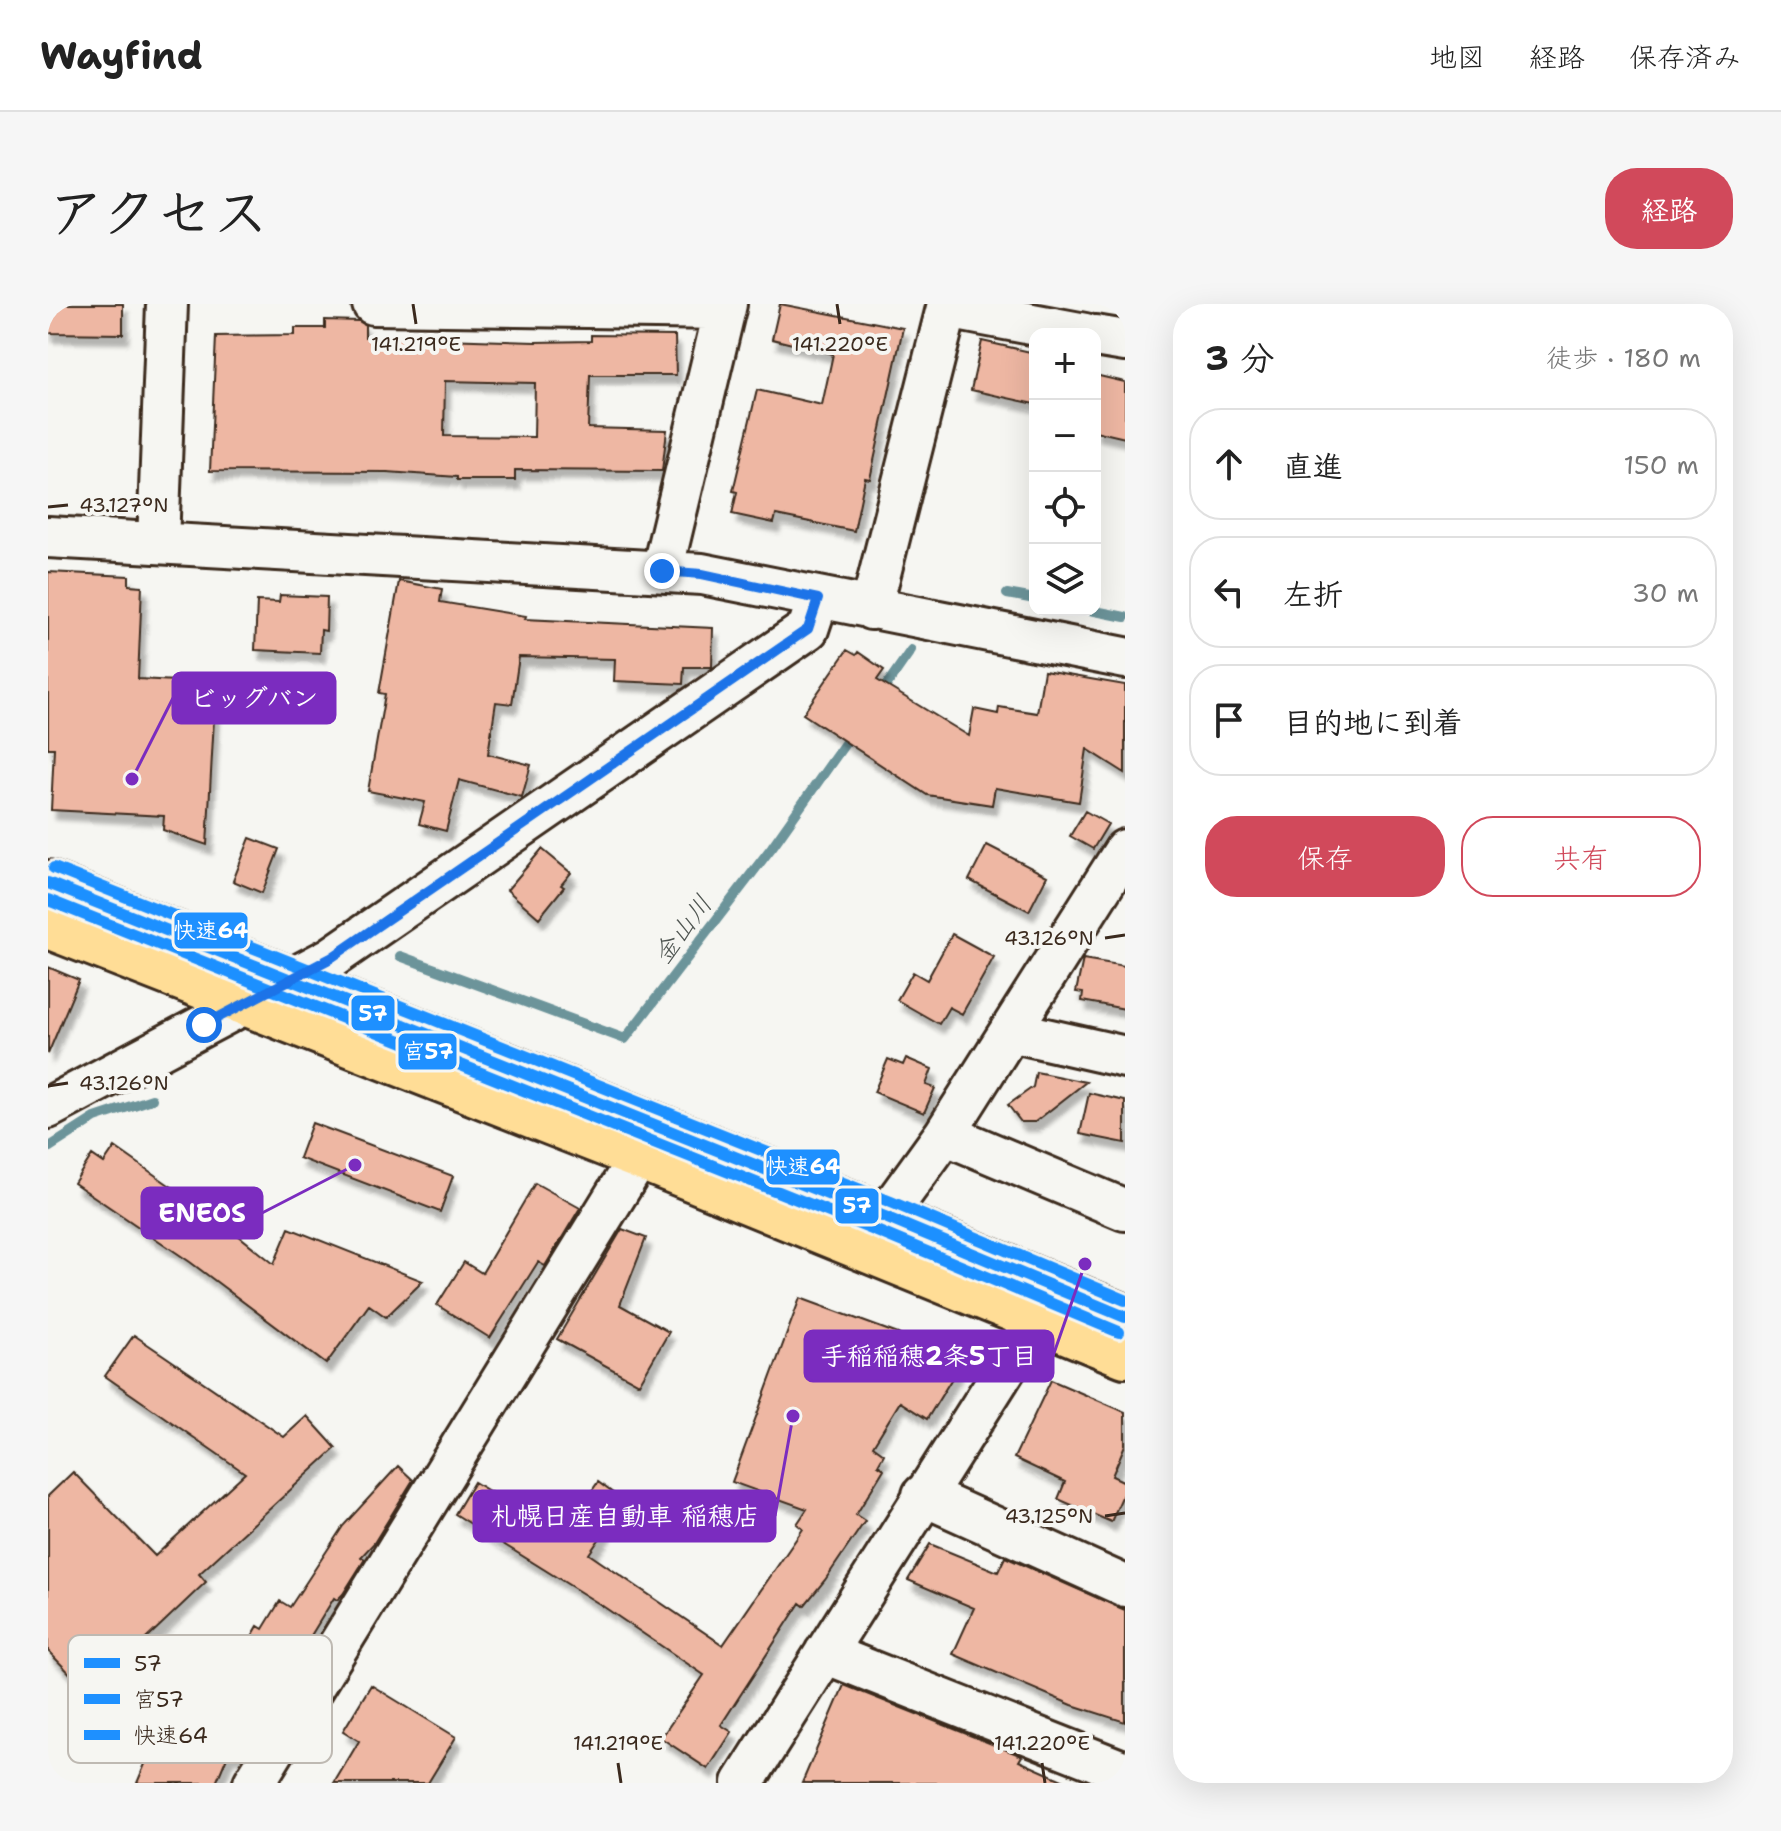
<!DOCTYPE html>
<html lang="ja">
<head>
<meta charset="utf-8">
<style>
	body { margin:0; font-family:"Shantell Sans","Klee One",sans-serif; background:#f6f6f6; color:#222 }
	.controls { position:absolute; right:24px; top:24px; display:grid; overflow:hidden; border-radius:16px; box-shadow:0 8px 32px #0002 }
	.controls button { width:72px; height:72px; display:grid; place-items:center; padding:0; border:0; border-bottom:2px solid #e0e0e0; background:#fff; color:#222; font:40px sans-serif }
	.stop { position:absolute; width:24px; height:24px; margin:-18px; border:6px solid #1a73e8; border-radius:50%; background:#fff }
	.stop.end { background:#1a73e8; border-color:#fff; box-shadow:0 2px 8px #0008 }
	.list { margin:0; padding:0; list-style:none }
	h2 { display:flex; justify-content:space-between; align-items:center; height:104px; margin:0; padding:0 32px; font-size:34px }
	h2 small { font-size:26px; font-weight:400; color:#767676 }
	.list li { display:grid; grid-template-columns:52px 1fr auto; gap:24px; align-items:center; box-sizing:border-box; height:112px; margin:0 16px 16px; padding:0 16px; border:2px solid #e0e0e0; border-radius:32px }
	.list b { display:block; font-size:30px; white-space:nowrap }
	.list em { font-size:26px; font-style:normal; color:#767676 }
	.actions { display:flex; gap:16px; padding:24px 32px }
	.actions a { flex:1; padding:18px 0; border:2px solid #d1495b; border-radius:32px; text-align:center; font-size:28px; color:#d1495b }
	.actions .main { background:#d1495b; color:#fff }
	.icon { flex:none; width:44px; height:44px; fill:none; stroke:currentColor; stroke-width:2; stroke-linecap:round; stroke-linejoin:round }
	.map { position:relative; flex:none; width:1077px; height:1479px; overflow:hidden; border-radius:32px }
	header { display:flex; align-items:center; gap:48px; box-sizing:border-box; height:112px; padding:0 40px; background:#fff; border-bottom:2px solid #e0e0e0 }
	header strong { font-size:38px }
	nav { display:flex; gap:44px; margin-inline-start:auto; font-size:28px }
	.intro { display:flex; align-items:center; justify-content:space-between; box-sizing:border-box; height:192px; padding:0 48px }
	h1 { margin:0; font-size:56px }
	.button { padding:20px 36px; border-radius:32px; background:#d1495b; color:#fff; font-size:28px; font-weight:700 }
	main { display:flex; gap:48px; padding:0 48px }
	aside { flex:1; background:#fff; border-radius:32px; box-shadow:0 8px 32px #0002 }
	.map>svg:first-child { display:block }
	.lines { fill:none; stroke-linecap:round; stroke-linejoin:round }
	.stream { stroke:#6c949a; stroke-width:10 }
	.building { fill:#eeb7a3; stroke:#3b2a1e; stroke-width:2; fill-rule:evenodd; filter:url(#shadow) }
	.minor-casing { stroke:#3b2a1e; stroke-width:46 }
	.highway-casing { stroke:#3b2a1e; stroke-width:50 }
	.minor { stroke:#f6f6f2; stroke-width:40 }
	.highway { stroke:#ffdd96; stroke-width:44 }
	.bus-1-casing { stroke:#f6f6f2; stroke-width:18 }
	.bus-2-casing { stroke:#f6f6f2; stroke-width:18 }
	.bus-3-casing { stroke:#f6f6f2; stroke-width:18 }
	.bus-1 { stroke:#1e90ff; stroke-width:12 }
	.bus-2 { stroke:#1e90ff; stroke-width:12 }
	.bus-3 { stroke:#1e90ff; stroke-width:12 }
	.route { stroke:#1a73e8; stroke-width:10 }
	.ticks { fill:none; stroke:#3b2a1e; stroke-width:3 }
	.labels { text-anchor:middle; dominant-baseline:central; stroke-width:8; stroke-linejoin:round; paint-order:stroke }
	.water-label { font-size:26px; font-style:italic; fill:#505652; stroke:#f6f6f2 }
	.key { fill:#f6f6f2; stroke:#beb9b2; stroke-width:2 }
	.key-label { font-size:22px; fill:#3b2a1e }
	.ticks-label { font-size:20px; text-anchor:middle; fill:#3b2a1e; stroke:#f6f6f2; stroke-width:8; stroke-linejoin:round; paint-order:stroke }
	.leader { fill:none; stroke:#7b2cbf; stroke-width:3 }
	.callout-dot { fill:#7b2cbf; stroke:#f6f6f2; stroke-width:3 }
	.callout { fill:#7b2cbf; stroke:#7b2cbf; stroke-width:3 }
	.callout-label { font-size:26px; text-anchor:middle; font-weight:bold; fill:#fff }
	.line-badge { stroke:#f6f6f2; stroke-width:3 }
	.badge-label { font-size:22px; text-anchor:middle; font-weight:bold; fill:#fff }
</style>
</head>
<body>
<header>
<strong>Wayfind</strong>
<nav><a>地図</a><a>経路</a><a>保存済み</a></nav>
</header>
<div class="intro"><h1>アクセス</h1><a class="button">経路</a></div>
<main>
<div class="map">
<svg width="1077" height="1479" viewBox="0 0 1077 1479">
	<defs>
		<filter id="shadow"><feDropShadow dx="5" dy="9" stdDeviation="2" flood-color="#0004"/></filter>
	</defs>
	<rect width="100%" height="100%" fill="#f6f6f2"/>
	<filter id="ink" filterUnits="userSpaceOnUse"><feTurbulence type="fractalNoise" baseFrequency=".0125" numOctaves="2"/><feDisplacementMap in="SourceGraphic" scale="16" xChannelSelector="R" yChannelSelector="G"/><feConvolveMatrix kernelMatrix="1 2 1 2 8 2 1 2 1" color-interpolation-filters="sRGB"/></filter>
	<g filter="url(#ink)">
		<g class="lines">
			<path class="stream" d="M959 290 987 295
				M1042 306 1077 313
				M831 392 863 346
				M352 652 577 735 724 543 805 428
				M0 844 47 814 104 795"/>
		</g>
		<path class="building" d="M0 0H75V30L0 29Z
			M732 0 855 24 822 175 817 174 806 227 728 211 726 219 684 210 689 188 685 187 709 86 774 101 785 50 724 35Z
			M277 16 311 17 317 21V33L396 31V35L487 38 543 37V31L627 32 628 71H542L540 124 619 126 614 167 467 166V176H409V173L339 168 162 167 168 32 247 31V24H277ZM397 77 487 79 486 133 396 132Z
			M934 37 987 49V100L923 86Z
			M1047 71 1077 78V134L1047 127Z
			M0 268 81 272V281L94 282 90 375 168 379 159 541 115 526 116 512 3 506 6 444H0Z
			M351 277 394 285 392 298 478 312 477 315 665 324 664 363H636L635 380 566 377 567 355 471 353 464 400 448 398 440 450 483 461 474 493 411 476 398 527 371 520 377 498 320 487 337 390 331 389Z
			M232 291 279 293 278 327 273 326 272 349 207 346 209 297 231 298Z
			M799 346 808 351 810 348 836 366 829 376 921 432 926 405 950 410 951 403 989 409 996 367 1077 381V469L1039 445 1031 498 947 484 944 501 879 491 755 410Z
			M1037 507 1060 520 1045 545 1022 532Z
			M202 534 231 545 214 589 185 577Z
			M939 541 999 572 981 607 921 576Z
			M494 545 523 569 513 581 516 583 491 614 459 586Z
			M904 630 946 653 914 710 901 703 891 720 849 696 865 668 879 676Z
			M1035 655 1077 662V705L1034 697 1035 689 1028 688Z
			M0 663 31 676 0 750Z
			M858 754 884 765 878 781 887 784 876 809 826 788 840 755 855 761Z
			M988 768 1038 778 987 818H973L960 801 985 783Z
			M1041 789 1077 797V839L1032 830Z
			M264 819 405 872 392 908 251 854Z
			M67 843 175 919 226 960 241 924 375 977 338 1013 321 1001 278 1060 142 958 26 879 44 851 56 859Z
			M487 879 532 904 497 962 490 958 442 1034 389 1001 416 958 434 969Z
			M574 925 598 934 572 1001 621 1028 591 1080 509 1035Z
			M752 994 850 1030 909 1066 879 1115 852 1098 825 1142 836 1150 830 1161 836 1165 808 1211 817 1217 777 1276 756 1302 752 1299 673 1421 684 1428 660 1465 613 1434 656 1371 553 1301 407 1210 426 1178 513 1231 550 1178 577 1198 541 1250 675 1341 755 1225 749 1220 759 1205 684 1178Z
			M86 1031 236 1133 259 1112 288 1144 151 1270 158 1278 41 1389 0 1347V1192L25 1168 107 1252 197 1169 57 1072Z
			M1003 1076 1077 1108V1141L1064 1172 1077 1178V1186L1063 1218 1010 1195 1017 1178 966 1154Z
			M350 1162 365 1176 326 1239 313 1253 317 1255 295 1290 289 1296 286 1294 215 1410 205 1404 187 1450 181 1448 168 1479H89L105 1441 121 1447 135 1409 141 1412 147 1393 158 1397 185 1353 190 1356 210 1322 215 1325 232 1297 242 1303 295 1222Z
			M882 1240 950 1268 957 1253 1077 1306V1418L1024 1401 905 1350 926 1304 860 1276Z
			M323 1381 408 1433 380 1479H286L311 1437 295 1427Z
			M796 1381 974 1452 971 1457 1021 1479H754Z"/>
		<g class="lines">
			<defs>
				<path id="minor" d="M325 0 677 5
					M899 4 1037 30
					M1047 32 1077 37
					M0 233 654 270 1077 354
					M110 239 119 0
					M614 267 678 0
					M823 305 900 0
					M962 727 1077 753
					M0 804 283 654 760 325 770 295
					M897 830 1077 906
					M837 913 897 830 1077 546
					M875 1191 1077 1282
					M777 1349 1077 1468
					M206 1479 591 853
					M695 1479 988 1016"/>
				<path id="highway" d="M0 579 837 913 1077 1013
					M0 622 591 853 1077 1051"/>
			</defs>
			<use href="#minor" class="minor-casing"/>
			<use href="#highway" class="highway-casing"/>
			<use href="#minor" class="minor"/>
			<use href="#highway" class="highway"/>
			<defs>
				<path id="bus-1" d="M0 579 837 913 1077 1013"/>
				<path id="bus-2" d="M0 596 831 928 1071 1028"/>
				<path id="bus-3" d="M6 564 843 898 1077 996"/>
			</defs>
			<use href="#bus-1" class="bus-1-casing"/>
			<use href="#bus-2" class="bus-2-casing"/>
			<use href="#bus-3" class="bus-3-casing"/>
			<use href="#bus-1" class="bus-1"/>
			<use href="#bus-2" class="bus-2"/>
			<use href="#bus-3" class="bus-3"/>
		</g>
	</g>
	<g class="lines" filter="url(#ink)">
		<path class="route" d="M156 721 283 654 760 325 770 295 654 270 614 267"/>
	</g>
	<path class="ticks" d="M365 0 368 20M789 0 792 20M0 203 20 201M1057 634 1077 631M0 782 20 779M1057 1212 1077 1209M570 1459 573 1479M994 1459 997 1479"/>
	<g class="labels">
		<g class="water-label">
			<text transform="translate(634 625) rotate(-53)">金山川</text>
		</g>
	</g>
	<rect x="20" y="1331" width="264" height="128" rx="12" class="key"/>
	<rect x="36" y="1354" width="36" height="10" fill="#1e90ff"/>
	<rect x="36" y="1390" width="36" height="10" fill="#1e90ff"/>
	<rect x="36" y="1426" width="36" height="10" fill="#1e90ff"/>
	<g class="key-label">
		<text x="86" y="1367">57</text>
		<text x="86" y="1403">宮57</text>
		<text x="86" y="1439">快速64</text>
	</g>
	<g class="ticks-label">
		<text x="368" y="47">141.219°E</text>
		<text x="792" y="47">141.220°E</text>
		<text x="76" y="208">43.127°N</text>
		<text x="1001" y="641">43.126°N</text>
		<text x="76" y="786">43.126°N</text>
		<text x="1001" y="1219">43.125°N</text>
		<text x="570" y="1446">141.219°E</text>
		<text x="994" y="1446">141.220°E</text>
	</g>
	<path class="leader" d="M84 475L125 394M307 861L214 909M1037 960L1005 1052M745 1112L727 1212"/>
	<g class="callout-dot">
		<circle cx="84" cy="475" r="8"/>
		<circle cx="307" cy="861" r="8"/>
		<circle cx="1037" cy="960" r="8"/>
		<circle cx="745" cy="1112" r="8"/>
	</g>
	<g class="callout">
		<rect x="125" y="369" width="162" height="50" rx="8"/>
		<rect x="94" y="884" width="120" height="50" rx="8"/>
		<rect x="757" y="1027" width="248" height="50" rx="8"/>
		<rect x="426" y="1187" width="301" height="50" rx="8"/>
	</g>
	<g class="callout-label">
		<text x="206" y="403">ビッグバン</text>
		<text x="154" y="918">ENEOS</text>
		<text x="881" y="1061">手稲稲穂2条5丁目</text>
		<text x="577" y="1221">札幌日産自動車 稲穂店</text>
	</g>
	<g class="line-badge">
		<rect x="125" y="607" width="76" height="39" rx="8" fill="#1e90ff"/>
		<rect x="302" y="690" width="46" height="38" rx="8" fill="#1e90ff"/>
		<rect x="349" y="728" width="61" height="39" rx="8" fill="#1e90ff"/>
		<rect x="717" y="844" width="76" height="38" rx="8" fill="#1e90ff"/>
		<rect x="786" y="883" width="46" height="38" rx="8" fill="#1e90ff"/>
	</g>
	<g class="badge-label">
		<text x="163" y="634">快速64</text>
		<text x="325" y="717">57</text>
		<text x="380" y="755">宮57</text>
		<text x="755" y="870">快速64</text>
		<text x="809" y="909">57</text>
	</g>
</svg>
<div class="controls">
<button>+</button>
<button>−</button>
<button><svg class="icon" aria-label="locate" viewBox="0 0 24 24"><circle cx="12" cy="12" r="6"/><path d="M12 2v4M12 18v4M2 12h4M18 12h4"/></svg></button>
<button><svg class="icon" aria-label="layers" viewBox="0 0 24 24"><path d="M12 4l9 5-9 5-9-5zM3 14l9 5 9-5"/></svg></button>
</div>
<div class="stop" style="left:156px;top:721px"></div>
<div class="stop end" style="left:614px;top:267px"></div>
</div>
<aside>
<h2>3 分<small>徒歩 · 180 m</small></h2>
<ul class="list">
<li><svg class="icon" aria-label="ahead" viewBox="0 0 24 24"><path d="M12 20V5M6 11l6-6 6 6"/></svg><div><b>直進</b></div><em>150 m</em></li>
<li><svg class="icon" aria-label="left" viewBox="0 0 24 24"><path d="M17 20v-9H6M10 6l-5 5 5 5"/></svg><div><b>左折</b></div><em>30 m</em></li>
<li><svg class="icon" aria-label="arrive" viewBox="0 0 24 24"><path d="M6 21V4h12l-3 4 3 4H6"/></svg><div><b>目的地に到着</b></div></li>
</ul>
<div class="actions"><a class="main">保存</a><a>共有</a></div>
</aside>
</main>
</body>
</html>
